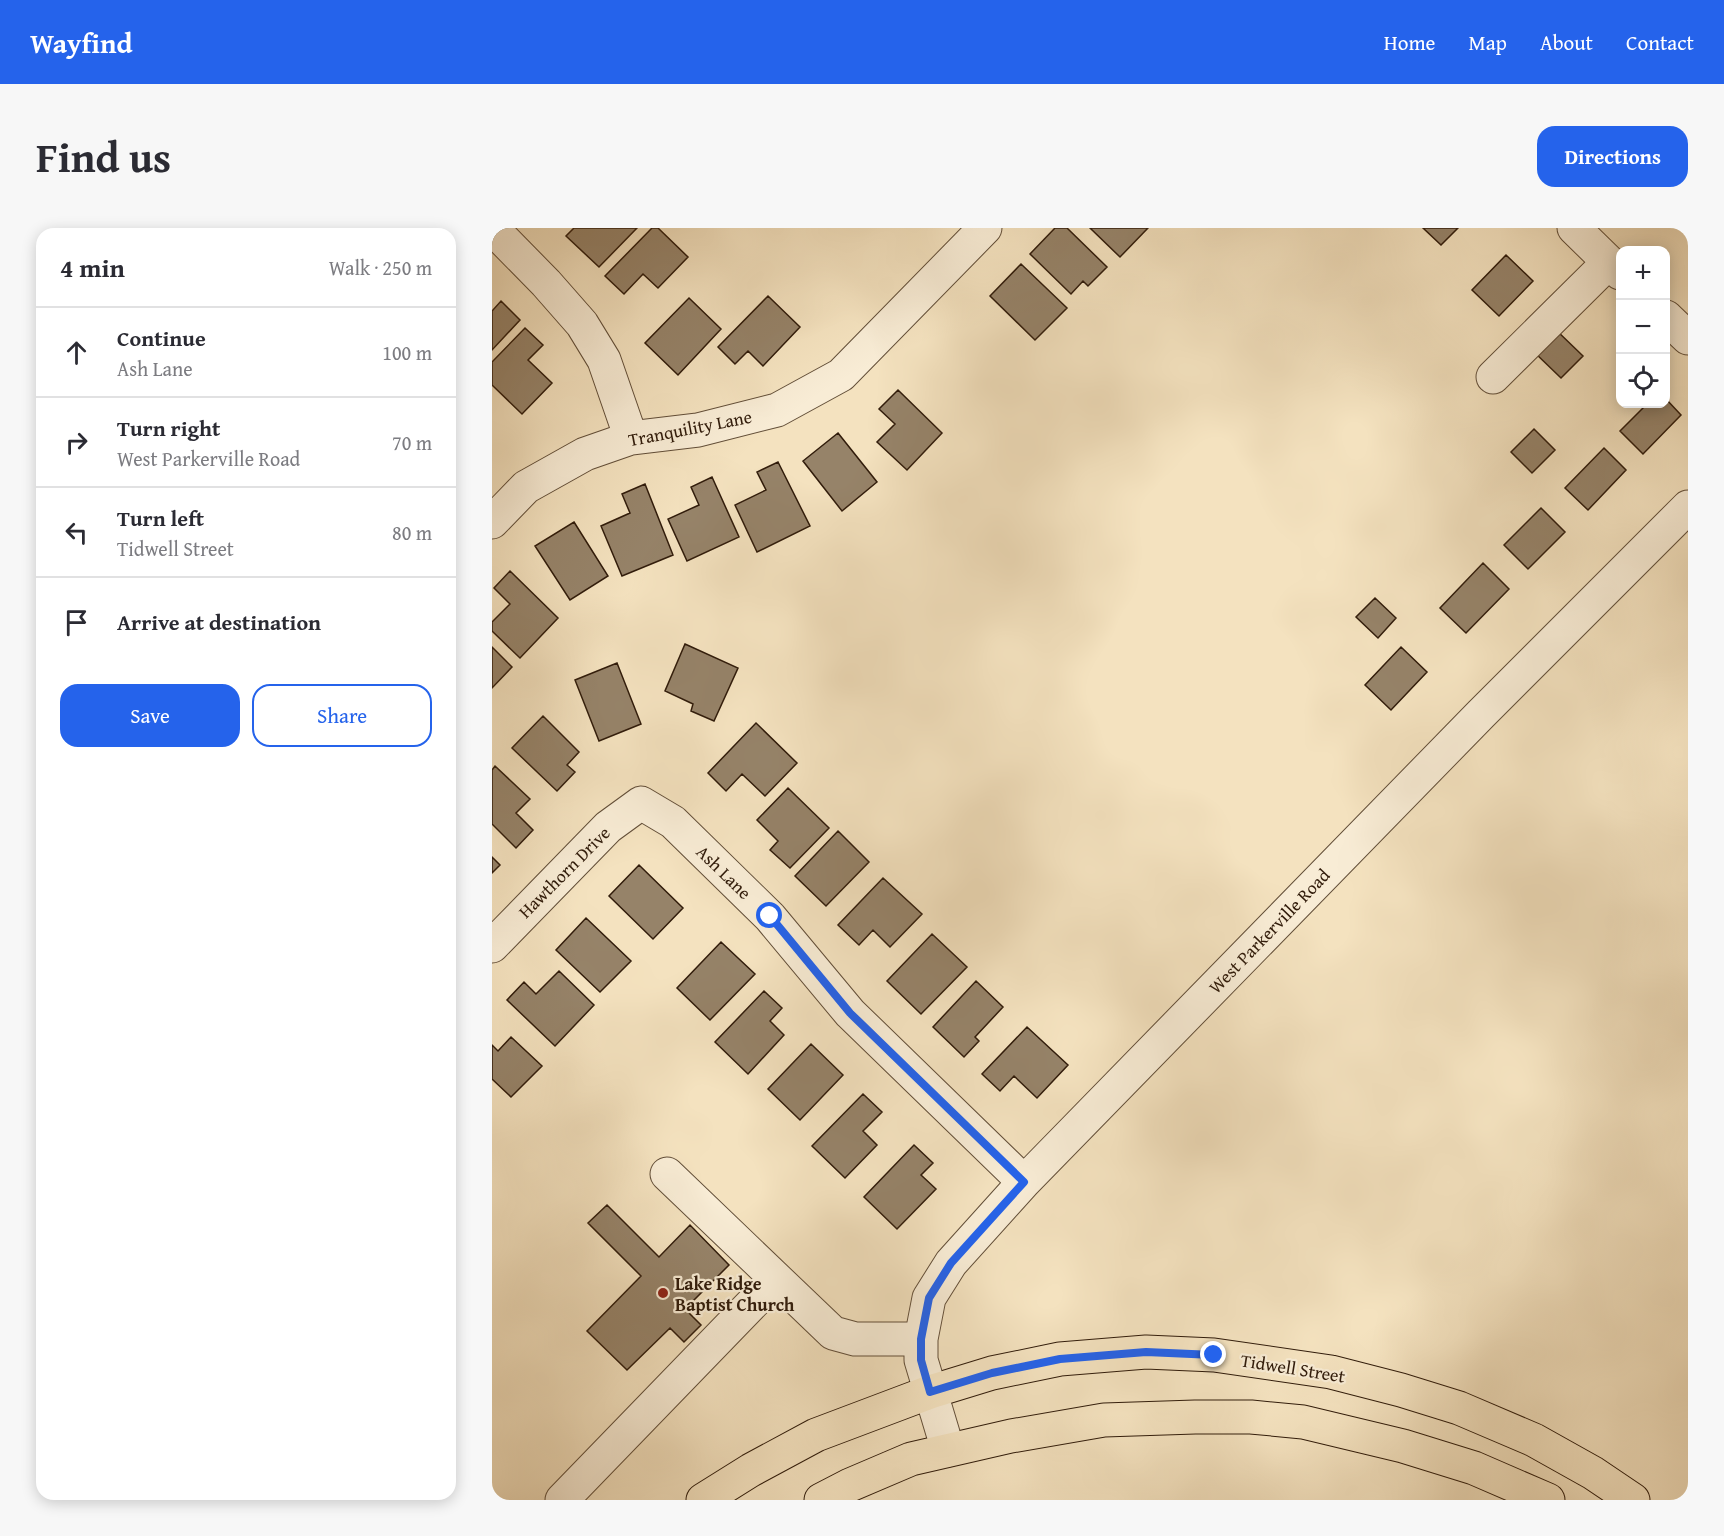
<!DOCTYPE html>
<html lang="en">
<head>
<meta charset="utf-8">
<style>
	body { margin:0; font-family:"Gentium Book Plus",serif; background:#f7f7f7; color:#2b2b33 }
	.controls { position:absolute; right:18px; top:18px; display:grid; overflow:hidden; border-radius:12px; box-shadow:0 3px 15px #0003 }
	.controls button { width:54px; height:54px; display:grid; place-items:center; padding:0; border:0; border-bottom:2px solid #e1e1e2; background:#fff; color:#2b2b33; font:30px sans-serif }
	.stop { position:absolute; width:18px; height:18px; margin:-14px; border:4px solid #2563eb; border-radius:50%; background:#fff }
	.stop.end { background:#2563eb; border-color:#fff; box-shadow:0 2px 6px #0008 }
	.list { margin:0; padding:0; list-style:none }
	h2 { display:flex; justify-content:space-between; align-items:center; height:78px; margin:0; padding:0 24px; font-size:26px }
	h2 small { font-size:20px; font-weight:400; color:#7c7c81 }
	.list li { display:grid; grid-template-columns:39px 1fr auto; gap:18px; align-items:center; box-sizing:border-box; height:90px; padding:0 24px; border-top:2px solid #e1e1e2 }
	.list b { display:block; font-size:22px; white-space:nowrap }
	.list p { margin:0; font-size:20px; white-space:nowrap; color:#7c7c81 }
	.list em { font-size:20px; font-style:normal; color:#7c7c81 }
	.actions { display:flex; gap:12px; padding:18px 24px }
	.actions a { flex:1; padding:14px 0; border:2px solid #2563eb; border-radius:18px; text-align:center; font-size:21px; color:#2563eb }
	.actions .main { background:#2563eb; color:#fff }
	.icon { flex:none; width:33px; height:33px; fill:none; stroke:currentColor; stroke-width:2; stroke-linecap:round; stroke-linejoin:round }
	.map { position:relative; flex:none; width:1196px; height:1272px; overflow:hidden; border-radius:18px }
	header { display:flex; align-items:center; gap:36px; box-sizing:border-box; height:84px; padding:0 30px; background:#2563eb; color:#fff }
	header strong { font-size:28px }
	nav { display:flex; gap:33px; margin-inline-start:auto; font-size:21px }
	.intro { display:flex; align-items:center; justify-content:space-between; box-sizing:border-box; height:144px; padding:0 36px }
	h1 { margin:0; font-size:42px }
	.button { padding:15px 27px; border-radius:18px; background:#2563eb; color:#fff; font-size:21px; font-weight:700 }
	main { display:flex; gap:36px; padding:0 36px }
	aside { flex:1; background:#fff; border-radius:18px; box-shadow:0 3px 15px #0003 }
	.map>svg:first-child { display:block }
	.building { fill:#968369; stroke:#311c0b; stroke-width:1.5 }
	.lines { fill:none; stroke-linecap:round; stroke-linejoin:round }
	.minor-casing { stroke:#624e38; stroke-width:35 }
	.major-casing { stroke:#311c0b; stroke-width:35 }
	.minor { stroke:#f8ecd5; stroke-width:33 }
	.major { stroke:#f4e2bf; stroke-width:33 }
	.route { stroke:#2563eb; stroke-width:8 }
	.poi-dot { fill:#8f2418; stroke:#f8ecd5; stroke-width:2 }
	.labels { text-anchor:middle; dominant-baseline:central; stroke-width:4.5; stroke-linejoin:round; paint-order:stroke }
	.street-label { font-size:18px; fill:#311c0b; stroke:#f8ecd5 }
	.poi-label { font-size:18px; font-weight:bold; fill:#311c0b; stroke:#f8ecd5; text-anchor:start }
</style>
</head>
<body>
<header>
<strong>Wayfind</strong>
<nav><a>Home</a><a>Map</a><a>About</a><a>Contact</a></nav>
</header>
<div class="intro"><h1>Find us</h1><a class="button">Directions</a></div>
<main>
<aside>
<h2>4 min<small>Walk · 250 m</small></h2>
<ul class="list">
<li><svg class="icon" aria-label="ahead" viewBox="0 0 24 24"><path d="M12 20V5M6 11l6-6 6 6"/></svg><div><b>Continue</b><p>Ash Lane</p></div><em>100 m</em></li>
<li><svg class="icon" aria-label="right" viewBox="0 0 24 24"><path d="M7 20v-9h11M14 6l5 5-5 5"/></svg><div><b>Turn right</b><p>West Parkerville Road</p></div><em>70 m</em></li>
<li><svg class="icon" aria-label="left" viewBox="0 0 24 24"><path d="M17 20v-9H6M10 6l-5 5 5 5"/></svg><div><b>Turn left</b><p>Tidwell Street</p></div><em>80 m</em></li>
<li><svg class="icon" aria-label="arrive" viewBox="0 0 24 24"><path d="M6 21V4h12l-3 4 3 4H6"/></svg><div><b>Arrive at destination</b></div></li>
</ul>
<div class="actions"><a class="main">Save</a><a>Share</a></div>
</aside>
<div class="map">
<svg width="1196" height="1272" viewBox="0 0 1196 1272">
	<rect width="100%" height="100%" fill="#f4e2bf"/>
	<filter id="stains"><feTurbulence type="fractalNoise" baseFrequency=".00333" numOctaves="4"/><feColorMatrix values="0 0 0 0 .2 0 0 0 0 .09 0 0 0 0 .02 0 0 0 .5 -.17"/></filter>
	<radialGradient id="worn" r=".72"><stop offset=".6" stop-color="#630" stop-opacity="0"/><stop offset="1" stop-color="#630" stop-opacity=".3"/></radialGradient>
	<path class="building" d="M82 0H145L107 39 74 8Z
		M160 0H166L196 29 166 60 151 46 132 66 113 48Z
		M563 0H575L615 39 596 58 591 53 579 66 538 26Z
		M598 0H656L628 29Z
		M931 0H966L949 17Z
		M1014 27 1041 53 1007 88 980 62Z
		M529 36 575 80 543 112 498 68Z
		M276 68 308 99 271 138 256 123 243 136 226 119Z
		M197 70 229 101 186 147 153 115Z
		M9 73 28 92 0 122V83Z
		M33 100 51 117 36 132 60 155 30 186 0 157V134Z
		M1063 101 1091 128 1069 150 1041 123Z
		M406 162 450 205 415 242 385 214 403 196 387 181Z
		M1174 171 1189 187 1151 226 1128 203 1155 176H1174Z
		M1042 201 1063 222 1040 245 1019 224Z
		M346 205 385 254 350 283 311 233Z
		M1112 220 1134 242 1096 282 1073 260Z
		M286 234 318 298 265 324 243 277 274 262 265 244Z
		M220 249 247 309 195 333 176 291 207 277 199 259Z
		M153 256 181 327 130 348 109 298 138 285 130 266Z
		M1049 280 1073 304 1036 341 1012 317Z
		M82 294 116 348 78 372 43 318Z
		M991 335 1017 361 974 405 948 380Z
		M18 343 66 390 28 430 0 403V394L18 376 2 360Z
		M883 370 904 390 886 410 864 389Z
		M193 416 246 440 222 493 199 483 201 476 173 463Z
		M0 419 20 439 0 460Z
		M909 419 935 444 899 482 873 457Z
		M125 435 149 496 107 513 83 452Z
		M51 488 87 524 75 537 83 544 65 563 20 520Z
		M264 495 305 535 273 568 250 546 234 563 216 545Z
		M3 538 38 571 24 585 41 602 24 620 0 596V542Z
		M296 560 337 600 298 640 278 622 286 613 265 592Z
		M346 603 377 634 334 678 303 648Z
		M0 629 8 637 0 645Z
		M147 637 191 680 161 711 117 668Z
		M391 650 430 686 398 719 381 702 367 717 346 697Z
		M94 690 139 733 108 764 64 722Z
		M440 706 475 739 429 786 395 753Z
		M229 714 263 746 218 792 185 760Z
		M67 743 102 777 63 818 15 772 32 754 44 766Z
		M484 753 511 779 483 809 487 813 472 829 441 799Z
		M272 763 290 780 278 793 292 807 256 846 223 814Z
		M535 799 576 837 545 870 522 848 508 863 490 846Z
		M19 809 50 838 19 869 0 851V817L6 823Z
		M319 816 351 847 308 892 276 861Z
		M371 866 390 884 371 903 385 917 353 950 320 918Z
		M422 917 441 935 429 947 444 961 405 1001 372 969Z
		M115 977 167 1029 198 997 237 1037 193 1081 209 1097 192 1114 178 1100 135 1142 95 1103 149 1048 96 995Z"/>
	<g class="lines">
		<defs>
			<path id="minor" d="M0 0 54 55 90 96 112 132 139 210
				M1082 0 1128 45
				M1174 89 1196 110
				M1001 149 1117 34
				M0 294 34 259 93 226 139 210 206 202 285 182 349 147 493 0
				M0 718 116 599 149 575 181 594 278 689 358 785 532 954
				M175 946 341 1105 363 1111H429
				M456 1222 429 1132V1111L437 1070 459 1035 532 954 989 486 1196 279
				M70 1272 284 1051"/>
			<path id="major" d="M211 1272 259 1242 324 1207 438 1164 500 1145 568 1131 654 1124 722 1127 839 1144 909 1162 967 1180 1042 1212 1101 1245 1141 1272
				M329 1272 358 1257 419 1231 519 1208 612 1192 703 1189H759L811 1194 911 1218 982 1240 1056 1272"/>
		</defs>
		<use href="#minor" class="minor-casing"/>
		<use href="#major" class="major-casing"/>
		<use href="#minor" class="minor"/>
		<use href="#major" class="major"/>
	</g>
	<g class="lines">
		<path class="route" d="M278 688 358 785 532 954 459 1035 437 1070 429 1111V1132L438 1164 500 1145 568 1131 654 1124 722 1127"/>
	</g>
	<circle class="poi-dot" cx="171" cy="1065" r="6"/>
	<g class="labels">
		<g class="street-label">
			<text transform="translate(198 200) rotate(-11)">Tranquility Lane</text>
			<text transform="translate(72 644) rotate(-45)">Hawthorn Drive</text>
			<text transform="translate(232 644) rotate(44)">Ash Lane</text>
			<text transform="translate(777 703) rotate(-46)">West Parkerville Road</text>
			<text transform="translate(801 1140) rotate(9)">Tidwell Street</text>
		</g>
		<g class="poi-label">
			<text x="183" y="1055">Lake Ridge<tspan x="183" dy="21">Baptist Church</tspan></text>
		</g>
	</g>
	<rect width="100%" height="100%" filter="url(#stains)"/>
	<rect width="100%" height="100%" fill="url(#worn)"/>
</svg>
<div class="controls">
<button>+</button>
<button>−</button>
<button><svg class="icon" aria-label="locate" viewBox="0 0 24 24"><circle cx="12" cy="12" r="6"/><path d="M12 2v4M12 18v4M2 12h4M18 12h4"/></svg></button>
</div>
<div class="stop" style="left:278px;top:688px"></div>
<div class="stop end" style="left:722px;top:1127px"></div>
</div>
</main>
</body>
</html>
